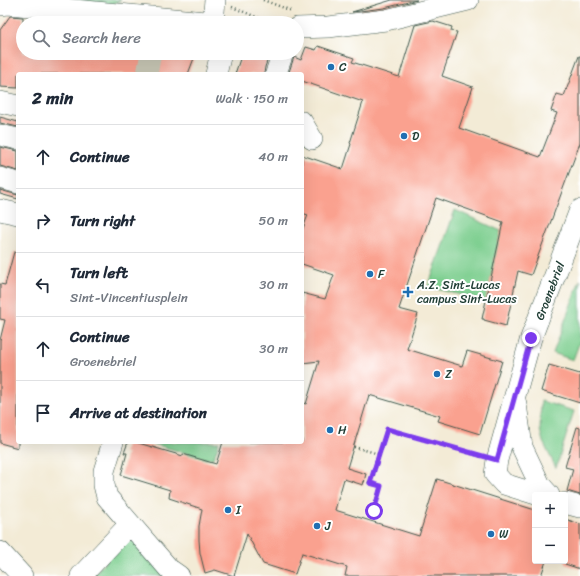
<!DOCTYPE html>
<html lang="en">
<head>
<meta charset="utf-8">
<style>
	body { margin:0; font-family:Sriracha,sans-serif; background:#f2f2f3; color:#1f2937 }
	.controls { position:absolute; right:12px; bottom:12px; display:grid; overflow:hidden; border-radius:4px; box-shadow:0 4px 16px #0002 }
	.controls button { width:36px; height:36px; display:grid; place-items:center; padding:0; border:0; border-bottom:1px solid #e0e1e3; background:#fff; color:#1f2937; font:20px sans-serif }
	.stop { position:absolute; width:12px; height:12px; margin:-9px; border:3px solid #7c3aed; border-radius:50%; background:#fff }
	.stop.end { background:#7c3aed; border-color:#fff; box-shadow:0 1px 4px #0008 }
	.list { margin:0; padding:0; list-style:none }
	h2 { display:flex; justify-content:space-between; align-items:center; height:52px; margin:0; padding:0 16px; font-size:17px }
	h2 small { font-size:13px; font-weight:400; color:#747a83 }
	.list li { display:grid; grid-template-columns:26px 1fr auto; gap:12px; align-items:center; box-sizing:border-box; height:64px; padding:0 16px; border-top:1px solid #e0e1e3 }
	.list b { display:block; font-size:15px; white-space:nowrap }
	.list p { margin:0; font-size:13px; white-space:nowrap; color:#747a83 }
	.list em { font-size:13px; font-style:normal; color:#747a83 }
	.icon { flex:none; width:22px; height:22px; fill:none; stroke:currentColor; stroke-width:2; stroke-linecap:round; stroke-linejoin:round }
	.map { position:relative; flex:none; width:580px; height:576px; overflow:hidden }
	.search { position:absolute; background:#fff; box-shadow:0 4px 16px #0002; left:16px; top:16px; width:288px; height:44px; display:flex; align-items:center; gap:10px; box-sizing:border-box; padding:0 14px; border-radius:22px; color:#747a83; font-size:15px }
	.panel { position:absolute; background:#fff; box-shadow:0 4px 16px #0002; left:16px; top:72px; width:288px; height:372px; border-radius:4px }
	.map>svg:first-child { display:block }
	.green { fill:#7ecf90; stroke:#4e8662 }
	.building { fill:#faa18f }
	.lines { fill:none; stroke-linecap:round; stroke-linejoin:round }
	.minor-tunnel { stroke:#c9c8b6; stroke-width:21; stroke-dasharray:21 10; stroke-linecap:butt }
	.minor-casing { stroke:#3f574c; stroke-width:22 }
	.path { stroke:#3f574c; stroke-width:2.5; stroke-dasharray:1 3; stroke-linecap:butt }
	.minor { stroke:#fff; stroke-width:21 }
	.route { stroke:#7c3aed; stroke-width:5 }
	.poi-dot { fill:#1f6fb2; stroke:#fff; stroke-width:1.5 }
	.labels { text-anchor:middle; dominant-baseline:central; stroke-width:4; stroke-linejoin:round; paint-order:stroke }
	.poi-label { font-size:12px; fill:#1f3d34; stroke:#fff; text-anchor:start }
	.street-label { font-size:12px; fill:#1f3d34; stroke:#fff }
</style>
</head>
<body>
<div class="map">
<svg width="580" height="576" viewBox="0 0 580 576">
	<rect width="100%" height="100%" fill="#fff"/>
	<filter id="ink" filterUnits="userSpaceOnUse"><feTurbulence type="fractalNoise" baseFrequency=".025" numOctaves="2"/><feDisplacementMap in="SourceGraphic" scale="8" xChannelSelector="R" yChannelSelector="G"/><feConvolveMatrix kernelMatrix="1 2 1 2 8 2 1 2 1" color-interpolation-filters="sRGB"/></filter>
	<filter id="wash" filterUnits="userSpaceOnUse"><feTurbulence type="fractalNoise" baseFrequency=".012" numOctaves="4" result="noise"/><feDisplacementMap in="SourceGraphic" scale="16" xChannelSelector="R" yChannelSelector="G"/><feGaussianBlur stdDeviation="0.9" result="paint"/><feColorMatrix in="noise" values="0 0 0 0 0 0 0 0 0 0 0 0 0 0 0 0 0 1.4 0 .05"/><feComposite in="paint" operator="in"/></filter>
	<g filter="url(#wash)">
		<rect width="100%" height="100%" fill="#f3ebd6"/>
		<path class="green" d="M51 0H121L109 6Z
			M455 210 501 231 486 301 428 287Z
			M580 280V341L573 360 553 353Z
			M541 401 574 411 556 468 543 442 540 430Z
			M147 442H219L216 452 213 458 206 459Z
			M130 535 167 576H92Z"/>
		<g id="blocks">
			<path class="building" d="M392 0H417L384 8 352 12Z
				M10 16 23 17V53H196L188 74H18V88L0 87V30Z
				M433 21 452 27 451 31 457 32 442 76 473 87 459 128 540 157 557 113 551 111 557 94 564 96 579 56H580V143L531 275 518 271 506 326 484 320V319H482L503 222 436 198 399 309 418 314 407 349 462 366 467 351 502 361 480 434 438 421 440 416 369 395 347 468 366 474 363 485 344 479 335 510 419 536 437 479 535 510V561H546L541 576H345L347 567 302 553 295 574 263 564 247 534 234 576 215 570 205 573 200 553 199 540V526L202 509 169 498 170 490 121 475 127 453H124L128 442H135L183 456V454L216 464 223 442H302V403L306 404 319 361 302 363V293L325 299 334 275 302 264V231L308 215 302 213V155L343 169 351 144 350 143 363 102 302 81V74H293L289 72 294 57 301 60 306 47 316 50 318 46 354 58 352 62 399 77 415 25Z
				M242 53H270L265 67 264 74H235Z
				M0 117 18 122V127L0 123Z
				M0 147 18 151V171L0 166Z
				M0 190 18 195V199L0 194Z
				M14 252 18 253V448L0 443V340L5 320 0 319V284L5 285Z
				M549 365 580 374V403L541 391Z
				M577 427 580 428V495L567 491 573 469 565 467Z
				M565 519 580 524V569L565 564Z"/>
		</g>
	</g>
	<g filter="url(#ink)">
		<use href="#blocks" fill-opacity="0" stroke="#3f574c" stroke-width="1"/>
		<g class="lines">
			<path class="minor-tunnel" d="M147 74 151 53"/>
			<defs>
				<path id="minor" d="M0 5 8 4 217 23
					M213 23 215 0
					M297 28 328 27 386 20 468 0
					M216 74 221 53
					M276 74 277 70 283 53
					M0 102 18 106
					M302 122 312 139
					M0 135 18 139
					M0 178 18 183
					M0 210 18 214
					M516 404 522 447 540 485 549 495
					M113 442 104 471V485L107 497 169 569 179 576
					M539 495 504 484 495 474 497 460 531 338 580 210
					M565 503 580 507
					M0 552 22 576
					M81 576 130 524"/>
			</defs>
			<use href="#minor" class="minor-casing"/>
			<path class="path" d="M263 0 292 11
				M232 7 271 23
				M354 447 379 454
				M364 481 371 483
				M376 512 373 511 381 486 371 483 387 429 480 456"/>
			<use href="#minor" class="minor"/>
		</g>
	</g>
	<g class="lines" filter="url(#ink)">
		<path class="route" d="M374 511 381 486 370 483 387 429 497 460 531 338"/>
	</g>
	<g class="poi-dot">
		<circle cx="331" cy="67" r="4"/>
		<circle cx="404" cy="136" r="4"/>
		<circle cx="370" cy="274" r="4"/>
		<path d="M406 286h4v4h4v4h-4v4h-4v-4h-4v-4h4z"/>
		<circle cx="437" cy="374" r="4"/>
		<circle cx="330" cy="430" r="4"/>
		<circle cx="228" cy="510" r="4"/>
		<circle cx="317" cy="526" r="4"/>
		<circle cx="491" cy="534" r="4"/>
	</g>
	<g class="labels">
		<g class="poi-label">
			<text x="339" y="67">C</text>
			<text x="412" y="136">D</text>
			<text x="378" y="274">F</text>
			<text x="417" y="285">A.Z. Sint-Lucas<tspan x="417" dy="14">campus Sint-Lucas</tspan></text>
			<text x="445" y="374">Z</text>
			<text x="338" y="430">H</text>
			<text x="236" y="510">I</text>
			<text x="325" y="526">J</text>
			<text x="499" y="534">W</text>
		</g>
		<g class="street-label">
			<text transform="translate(550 291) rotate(-69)">Groenebriel</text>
		</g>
	</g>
</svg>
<div class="controls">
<button>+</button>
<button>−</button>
</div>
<div class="stop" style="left:374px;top:511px"></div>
<div class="stop end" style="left:531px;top:338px"></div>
<div class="search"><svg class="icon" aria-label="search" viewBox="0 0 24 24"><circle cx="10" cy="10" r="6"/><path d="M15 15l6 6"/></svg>Search here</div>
<section class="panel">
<h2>2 min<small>Walk · 150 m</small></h2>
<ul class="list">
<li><svg class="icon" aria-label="ahead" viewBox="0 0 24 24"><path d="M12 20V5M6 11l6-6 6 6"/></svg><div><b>Continue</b></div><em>40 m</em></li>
<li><svg class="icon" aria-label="right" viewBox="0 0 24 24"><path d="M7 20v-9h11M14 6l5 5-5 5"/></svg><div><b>Turn right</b></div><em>50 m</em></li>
<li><svg class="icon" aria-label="left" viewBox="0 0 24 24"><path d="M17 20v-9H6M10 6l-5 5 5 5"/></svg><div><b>Turn left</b><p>Sint-Vincentiusplein</p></div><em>30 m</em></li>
<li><svg class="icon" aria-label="ahead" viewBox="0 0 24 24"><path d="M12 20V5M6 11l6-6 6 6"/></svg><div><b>Continue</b><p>Groenebriel</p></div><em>30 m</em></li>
<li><svg class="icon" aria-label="arrive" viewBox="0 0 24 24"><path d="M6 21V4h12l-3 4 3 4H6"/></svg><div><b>Arrive at destination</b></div></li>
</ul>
</section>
</div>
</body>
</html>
